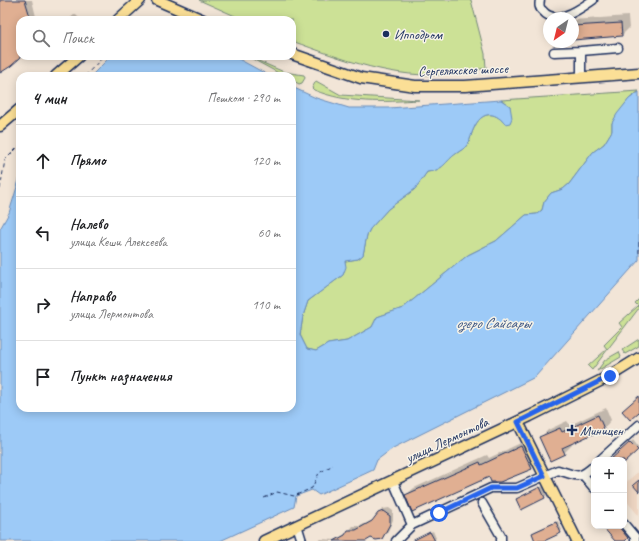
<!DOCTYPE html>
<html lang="ru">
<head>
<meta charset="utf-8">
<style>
	body { margin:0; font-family:Caveat,sans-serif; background:#f2f2f2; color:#202124 }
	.controls { position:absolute; right:12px; bottom:12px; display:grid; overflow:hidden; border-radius:8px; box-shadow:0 2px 10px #0003 }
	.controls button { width:36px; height:36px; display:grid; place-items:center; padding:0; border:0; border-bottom:1px solid #e0e0e0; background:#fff; color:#202124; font:20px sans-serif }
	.compass { position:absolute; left:543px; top:12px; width:36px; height:36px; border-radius:50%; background:#fff; box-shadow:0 2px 10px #0003; rotate:215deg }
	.stop { position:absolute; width:12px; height:12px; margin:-9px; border:3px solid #2563eb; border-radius:50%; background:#fff }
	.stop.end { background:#2563eb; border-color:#fff; box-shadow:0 1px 4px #0008 }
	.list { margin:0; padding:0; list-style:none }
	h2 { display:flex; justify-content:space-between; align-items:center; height:52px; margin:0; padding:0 16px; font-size:17px }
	h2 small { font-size:13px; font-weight:400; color:#757577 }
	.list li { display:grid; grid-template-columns:26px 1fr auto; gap:12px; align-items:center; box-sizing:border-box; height:72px; padding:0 16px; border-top:1px solid #e0e0e0 }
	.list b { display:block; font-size:15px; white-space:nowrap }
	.list p { margin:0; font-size:13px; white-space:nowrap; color:#757577 }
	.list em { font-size:13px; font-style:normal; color:#757577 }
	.icon { flex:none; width:22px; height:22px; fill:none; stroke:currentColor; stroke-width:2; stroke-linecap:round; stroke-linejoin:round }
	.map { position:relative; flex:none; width:639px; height:541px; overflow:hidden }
	.search { position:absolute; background:#fff; box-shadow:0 2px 10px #0003; left:16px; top:16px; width:280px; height:44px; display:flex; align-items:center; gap:10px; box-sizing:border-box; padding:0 14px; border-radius:12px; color:#757577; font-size:15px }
	.panel { position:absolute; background:#fff; box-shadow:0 2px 10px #0003; left:16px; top:72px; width:280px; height:340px; border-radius:12px }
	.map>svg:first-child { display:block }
	.built { fill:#edd5c2 }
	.green { fill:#cce196; stroke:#74887a }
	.water { fill:#9dcaf7; stroke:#698cba }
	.shadow { fill:#0003 }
	.building { fill:#e0af92; stroke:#1b2f5e }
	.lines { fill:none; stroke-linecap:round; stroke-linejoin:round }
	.minor-casing { stroke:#1b2f5e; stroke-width:11 }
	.major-casing { stroke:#1b2f5e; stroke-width:13 }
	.path { stroke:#1b2f5e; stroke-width:1; stroke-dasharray:4 3; stroke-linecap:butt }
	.minor { stroke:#f7f3e8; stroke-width:8 }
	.major { stroke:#fbdf96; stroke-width:10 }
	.route { stroke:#2563eb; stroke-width:5 }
	.poi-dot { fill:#1b2f5e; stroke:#f7f3e8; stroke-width:1.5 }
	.labels { text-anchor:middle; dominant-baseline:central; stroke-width:3; stroke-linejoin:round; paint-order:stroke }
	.poi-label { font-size:14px; fill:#1b2f5e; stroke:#f7f3e8; text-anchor:start }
	.street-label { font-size:14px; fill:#1b2f5e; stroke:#f7f3e8 }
	.water-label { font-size:15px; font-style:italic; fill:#3c5684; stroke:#f7f3e8 }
</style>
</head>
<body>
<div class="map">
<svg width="639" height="541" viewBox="0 0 639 541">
	<rect width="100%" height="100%" fill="#f2e5d7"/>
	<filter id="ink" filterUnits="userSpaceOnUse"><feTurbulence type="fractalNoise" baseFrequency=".025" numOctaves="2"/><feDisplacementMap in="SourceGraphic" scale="8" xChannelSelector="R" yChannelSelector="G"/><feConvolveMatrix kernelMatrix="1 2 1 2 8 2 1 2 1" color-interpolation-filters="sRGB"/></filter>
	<g filter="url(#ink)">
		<path class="built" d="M639 471V516L624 498V484Z"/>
		<path class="green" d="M199 0H471L485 54 486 68C474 70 462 73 450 74 395 80 342 59 292 41V20H244Z
			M247 56 284 72 304 75 305 78 302 83 299 84 292 80V76H284Z
			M316 81 341 95 419 100C383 102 348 104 314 90L312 88Z
			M639 91 629 99 612 123V131L604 144 593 152 569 184 563 189 551 193 544 202 542 210 537 214 526 215 496 241 468 255 403 308 377 317 372 327 347 341 328 344 316 351 307 349 300 335 303 316 308 301 343 275 345 261 358 259 363 255 367 235 370 229 388 209 415 189 427 172C445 170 444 161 457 153 461 150 464 149 467 145 471 140 471 133 474 128 481 112 494 110 505 124L510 106 501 100Z
			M639 299V308L592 370 588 366 607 349 604 345 622 327 619 323 638 306 635 303Z
			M639 339V346L625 354 622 350Z
			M619 352 621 357 597 371 605 360Z"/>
		<path class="water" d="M111 56H233L270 76H91Z
			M292 87 316 98 349 108H389L501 100 510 106 512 118 510 123 505 124C494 110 481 112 474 128 471 133 471 140 467 145 464 149 461 150 457 153 444 162 445 170 427 172L415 189 388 209 370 229 367 235 363 255 358 259 345 261 346 267 343 275 308 301 303 316 300 335 307 349 316 351 328 344 347 341 372 327 377 317 403 308 468 255 496 241 526 215 537 214 542 210 544 202 551 193 563 189 569 184 593 152 604 144 612 131V123L617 114 629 99 639 92V260L535 377 393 448 377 460 373 470 319 495 312 490 296 496 294 507 220 541H0V229L9 213 20 177V408H292Z"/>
		<path class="shadow" d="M0 0H32L36 17V20H20L21 56 0 72Z
			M75 14 81 20H68Z
			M628 16 629 28 622 35 573 39V20Z
			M606 408 611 420 604 428 571 443 572 445 564 453 541 437 548 430 567 421 570 425Z
			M529 439 539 460 531 468 406 495 414 488 487 455 489 458Z
			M633 440 639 448 624 462V460H612Z
			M543 486 547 495 522 508 517 499Z
			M389 508 393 511V520L388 531 384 536 376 539 371 537 363 541H318L321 539 335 540 347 533 353 526H360L375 519 383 509Z
			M558 521 562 530 560 532 541 541H536L533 534 535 531Z
			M604 526H622L630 535 623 541H616Z
			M433 531 436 538 433 541H411Z"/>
		<path class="building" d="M0 0H25L31 20H20V58L11 66 0 73Z
			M621 23 622 36 573 40V26Z
			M639 396V412L630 420 622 411Z
			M598 415 604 429 562 448 565 454 550 461 539 437 560 428 562 432Z
			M630 442 638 450 624 463V460H610Z
			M521 446 532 469 500 482H491L489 477 412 512 405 495 480 462 481 465Z
			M639 480V492L633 485Z
			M540 487 545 498 521 510 516 499Z
			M383 511 390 516V524L382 539 376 540 371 538 366 541H334L345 535 348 530H356L372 521 378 513Z
			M556 522 561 533 544 541H535L532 533Z
			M602 526H618L628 538 625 541H615Z
			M430 532 435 541H412Z"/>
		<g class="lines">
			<defs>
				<path id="minor" d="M540 0C539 5 539 8 543 11 556 27 581 8 593 0
					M554 52 581 51
					M581 77V51L618 48
					M600 460 639 425
					M583 475 594 488
					M393 481 412 525
					M482 503 501 536V541
					M624 524 635 537V541
					M297 525 302 541
					M396 541 412 525 491 488H517L558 470C578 476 578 480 594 466"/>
				<path id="major" d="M157 0 203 20
					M118 20 140 0
					M292 54 361 78 415 86H465L639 73
					M56 76 79 56
					M0 126 20 109
					M518 422 577 541
					M264 541 530 416 610 376 639 358"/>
			</defs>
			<use href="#minor" class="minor-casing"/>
			<use href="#major" class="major-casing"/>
			<path class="path" d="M85 76 104 56
				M0 189 5 160 20 145
				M639 242V253
				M264 498 277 492 294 496 312 488 319 473 333 465"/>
			<use href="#minor" class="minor"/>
			<use href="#major" class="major"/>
		</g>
	</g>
	<g class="lines" filter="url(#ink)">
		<path class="route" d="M439 513 491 488H517L544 476 518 422 610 376"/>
	</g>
	<g class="poi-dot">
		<circle cx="386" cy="34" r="4"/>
		<path d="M570 424h4v4h4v4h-4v4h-4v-4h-4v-4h4z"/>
	</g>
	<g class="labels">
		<g class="poi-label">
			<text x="394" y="34">Ипподром</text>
			<text x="580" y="430">Миницен</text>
		</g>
		<g class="street-label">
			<text transform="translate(463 70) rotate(-2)">Сергеляхское шоссе</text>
			<text transform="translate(447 440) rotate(-25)">улица Лермонтова</text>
		</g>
		<g class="water-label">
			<text x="493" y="323">озеро Сайсары</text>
		</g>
	</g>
</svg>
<div class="controls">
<button>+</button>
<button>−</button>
</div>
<svg class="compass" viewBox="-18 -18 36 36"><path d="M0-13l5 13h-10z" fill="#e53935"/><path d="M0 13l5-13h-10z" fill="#757577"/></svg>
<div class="stop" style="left:439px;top:513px"></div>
<div class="stop end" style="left:610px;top:376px"></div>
<div class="search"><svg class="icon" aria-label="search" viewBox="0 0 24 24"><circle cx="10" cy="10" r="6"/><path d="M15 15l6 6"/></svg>Поиск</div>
<section class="panel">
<h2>4 мин<small>Пешком · 290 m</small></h2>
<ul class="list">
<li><svg class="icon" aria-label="ahead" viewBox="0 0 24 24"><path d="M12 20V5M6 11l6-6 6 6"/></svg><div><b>Прямо</b></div><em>120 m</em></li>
<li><svg class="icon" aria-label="left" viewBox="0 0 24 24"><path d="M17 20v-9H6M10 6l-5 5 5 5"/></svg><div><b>Налево</b><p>улица Кеши Алексеева</p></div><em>60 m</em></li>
<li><svg class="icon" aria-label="right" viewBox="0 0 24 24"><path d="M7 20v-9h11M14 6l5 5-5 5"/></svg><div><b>Направо</b><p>улица Лермонтова</p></div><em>110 m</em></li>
<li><svg class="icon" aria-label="arrive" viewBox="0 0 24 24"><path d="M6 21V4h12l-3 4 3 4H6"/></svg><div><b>Пункт назначения</b></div></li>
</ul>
</section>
</div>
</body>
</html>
